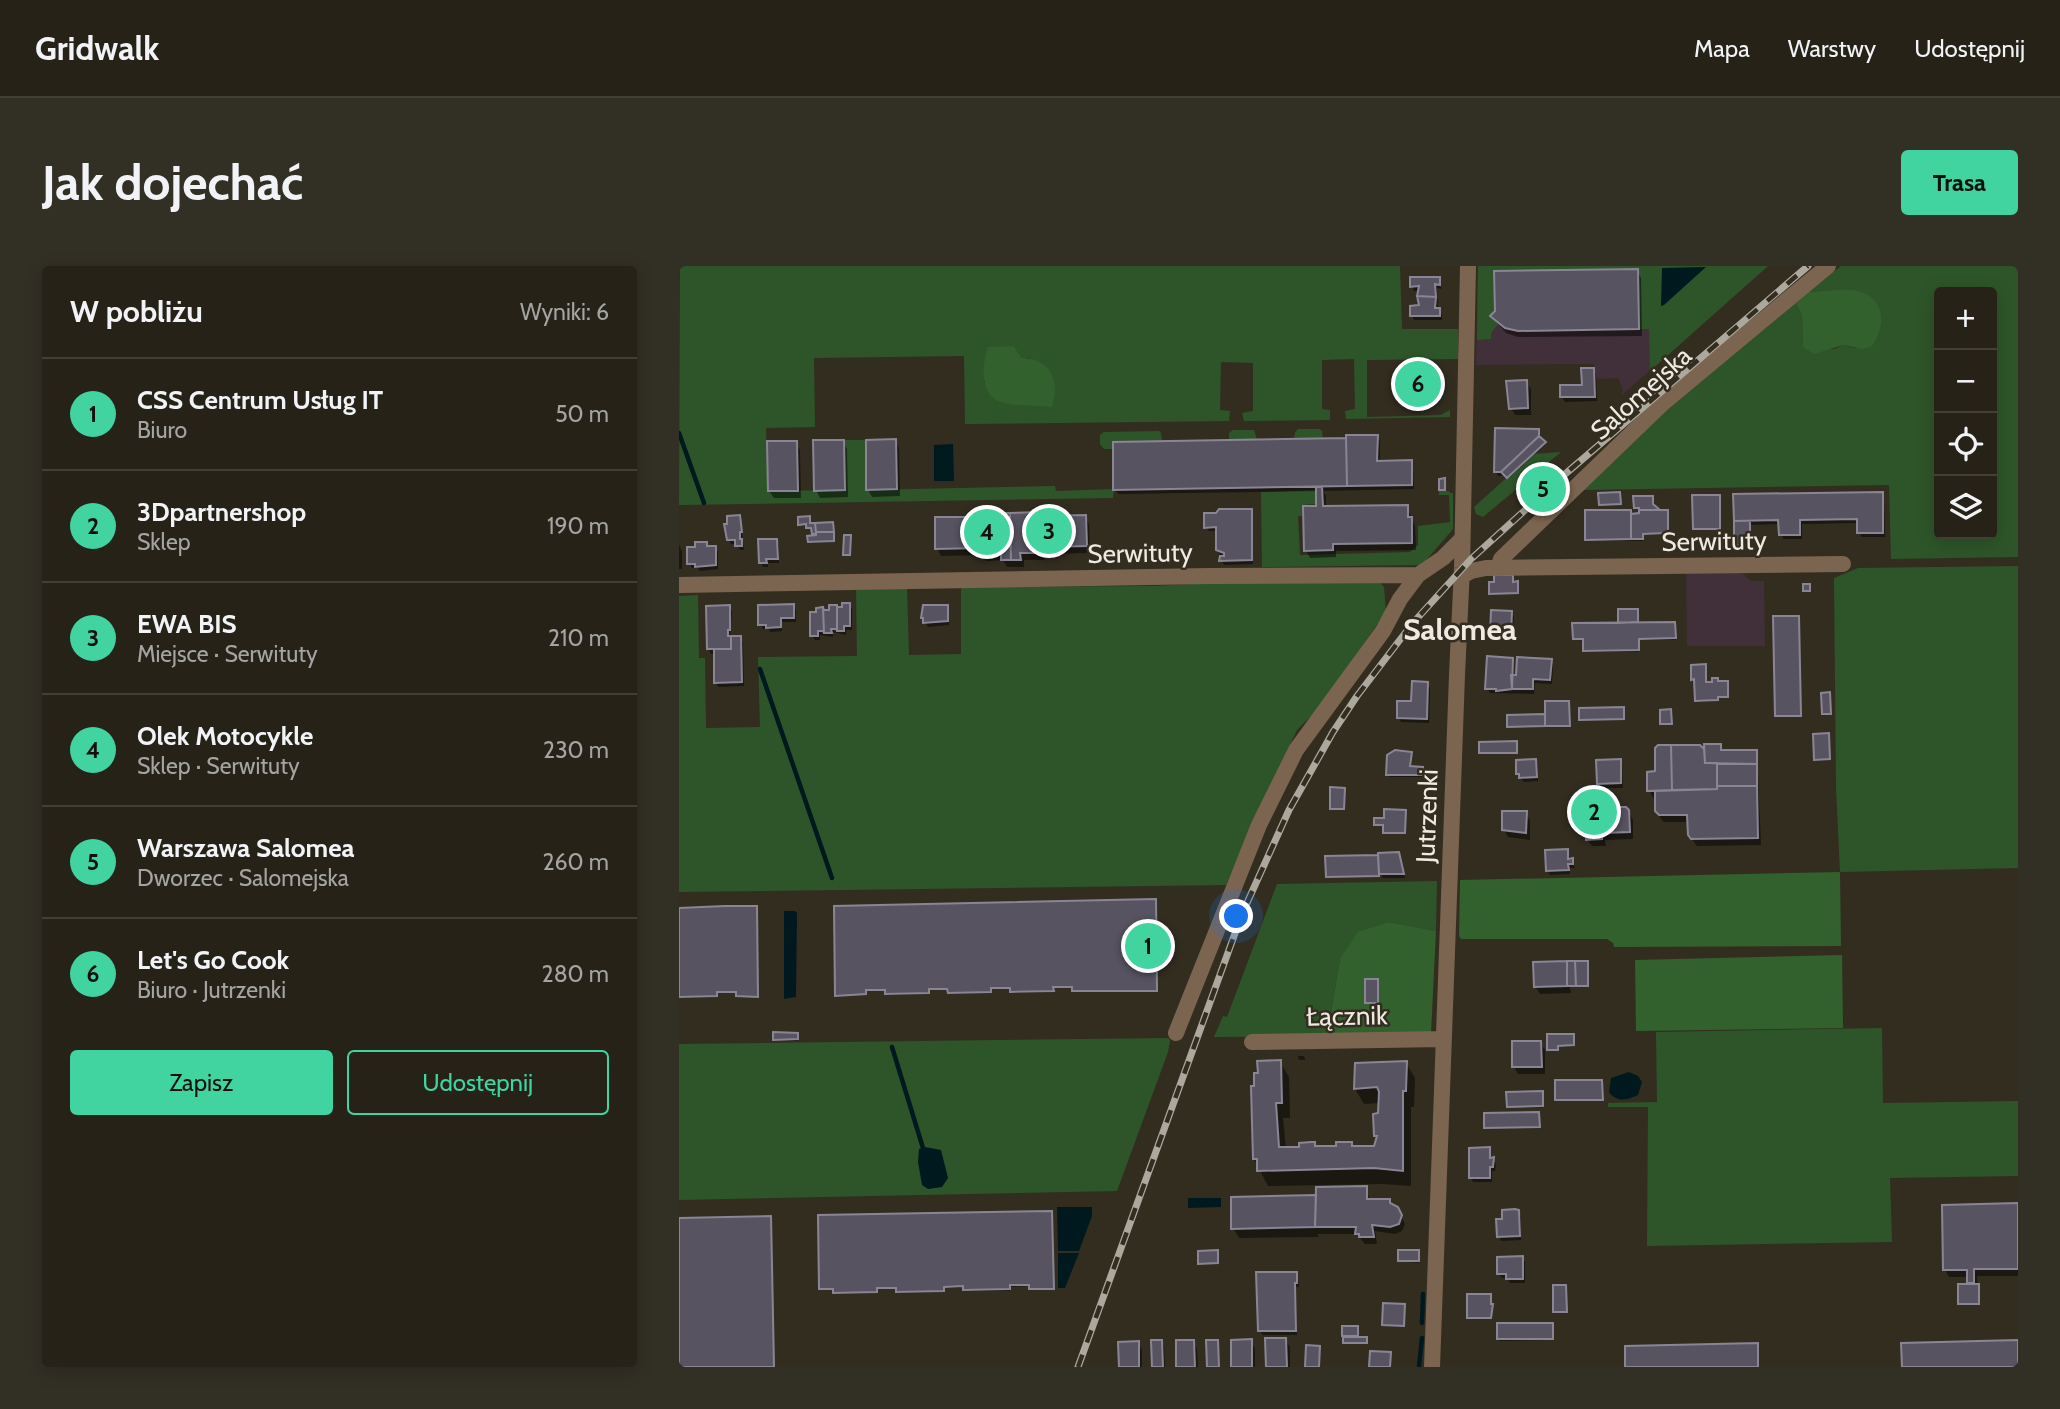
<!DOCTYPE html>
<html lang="pl">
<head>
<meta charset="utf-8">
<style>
	body { margin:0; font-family:Cabin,sans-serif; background:#322f25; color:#f1f3f6 }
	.controls { position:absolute; right:21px; top:21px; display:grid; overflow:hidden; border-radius:7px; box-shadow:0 4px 18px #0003 }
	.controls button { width:63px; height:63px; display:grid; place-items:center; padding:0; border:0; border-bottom:2px solid #423f37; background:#262218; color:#f1f3f6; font:35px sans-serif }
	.you { position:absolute; left:558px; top:651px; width:24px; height:24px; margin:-18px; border:5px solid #fff; border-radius:50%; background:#1a73e8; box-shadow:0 0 0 10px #1a73e833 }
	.badge { display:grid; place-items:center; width:46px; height:46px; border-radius:50%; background:#41d4a1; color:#111; font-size:23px; font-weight:700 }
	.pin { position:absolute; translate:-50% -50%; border:4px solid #fff; box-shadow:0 2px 7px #0006 }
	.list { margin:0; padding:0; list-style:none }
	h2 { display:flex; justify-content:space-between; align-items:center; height:91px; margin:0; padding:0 28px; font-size:30px }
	h2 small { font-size:23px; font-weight:400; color:#a4a4a2 }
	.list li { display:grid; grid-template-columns:46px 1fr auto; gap:21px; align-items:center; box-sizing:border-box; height:112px; padding:0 28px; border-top:2px solid #423f37 }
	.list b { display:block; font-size:26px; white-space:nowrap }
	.list p { margin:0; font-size:23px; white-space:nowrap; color:#a4a4a2 }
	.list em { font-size:23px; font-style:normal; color:#a4a4a2 }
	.actions { display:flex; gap:14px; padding:21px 28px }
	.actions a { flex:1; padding:16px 0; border:2px solid #41d4a1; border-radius:7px; text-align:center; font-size:24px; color:#41d4a1 }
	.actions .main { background:#41d4a1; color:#111 }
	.icon { flex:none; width:38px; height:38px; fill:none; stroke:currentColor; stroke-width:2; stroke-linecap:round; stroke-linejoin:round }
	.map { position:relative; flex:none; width:1339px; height:1101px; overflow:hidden; border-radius:7px }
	header { display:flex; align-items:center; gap:42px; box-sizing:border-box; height:98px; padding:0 35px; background:#262218; border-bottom:2px solid #423f37 }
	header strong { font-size:33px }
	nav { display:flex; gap:38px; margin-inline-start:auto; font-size:24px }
	.intro { display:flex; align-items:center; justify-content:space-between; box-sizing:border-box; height:168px; padding:0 42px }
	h1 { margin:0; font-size:49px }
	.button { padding:18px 32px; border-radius:7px; background:#41d4a1; color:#111; font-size:24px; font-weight:700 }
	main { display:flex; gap:42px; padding:0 42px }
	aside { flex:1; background:#262218; border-radius:7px; box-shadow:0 4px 18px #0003 }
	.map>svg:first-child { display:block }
	.industrial { fill:#412f39 }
	.green { fill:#2e5529; fill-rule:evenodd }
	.forest { fill:#32612d }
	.water { fill:#00191f }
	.shadow { fill:#0007 }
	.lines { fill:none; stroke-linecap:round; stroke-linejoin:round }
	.stream { stroke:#00191f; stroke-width:4.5 }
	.building { fill:#575361; stroke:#8a8595; stroke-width:2 }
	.minor { stroke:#7c6550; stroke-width:16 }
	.rail-casing { stroke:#aca89e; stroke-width:7 }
	.rail { stroke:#332d20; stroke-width:4.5; stroke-dasharray:13; stroke-linecap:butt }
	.labels { text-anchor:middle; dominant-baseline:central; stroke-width:5; stroke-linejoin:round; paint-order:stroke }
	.street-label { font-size:26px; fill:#eeeae2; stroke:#332d20 }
	.quarter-label { font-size:30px; font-weight:bold; fill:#eeeae2; stroke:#332d20 }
</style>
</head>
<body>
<header>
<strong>Gridwalk</strong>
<nav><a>Mapa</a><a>Warstwy</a><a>Udostępnij</a></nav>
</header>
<div class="intro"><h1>Jak dojechać</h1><a class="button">Trasa</a></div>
<main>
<aside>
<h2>W pobliżu<small>Wyniki: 6</small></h2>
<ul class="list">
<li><span class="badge">1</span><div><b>CSS Centrum Usług IT</b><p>Biuro</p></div><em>50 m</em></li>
<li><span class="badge">2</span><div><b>3Dpartnershop</b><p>Sklep</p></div><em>190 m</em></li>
<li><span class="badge">3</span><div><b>EWA BIS</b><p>Miejsce · Serwituty</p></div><em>210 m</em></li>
<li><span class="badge">4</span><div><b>Olek Motocykle</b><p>Sklep · Serwituty</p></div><em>230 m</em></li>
<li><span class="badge">5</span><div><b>Warszawa Salomea</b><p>Dworzec · Salomejska</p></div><em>260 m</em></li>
<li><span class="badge">6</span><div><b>Let's Go Cook</b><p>Biuro · Jutrzenki</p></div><em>280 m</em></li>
</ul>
<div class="actions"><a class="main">Zapisz</a><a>Udostępnij</a></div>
</aside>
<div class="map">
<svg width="1339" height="1101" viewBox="0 0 1339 1101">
	<rect width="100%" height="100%" fill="#332d20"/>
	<path class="industrial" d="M799 0H1089L943 129 942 127 944 124 939 112 915 113V98L797 99Z
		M1059 303 1072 315H1085L1086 380H1008L1007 304Z"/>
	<path class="green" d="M1 0H721L723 63H779V93L688 94V151L762 149 771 144V151L667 153 666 145 676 143 675 93 643 94V143L651 144V154L565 155 563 147 574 145V97L542 96 541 144 551 145 550 155 286 158 285 90 135 92 136 161 87 162 89 225 165 224V174H187L188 224 376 220 377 225 435 223 434 232 0 239ZM335 80 343 92H351L350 138 322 136 305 116 307 88Z
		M799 0H1089L971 105 970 63H960L959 3 816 5V45L811 50 819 58 812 67V73L798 74Z
		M1162 0H1339V291L1212 293 1210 219 904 224 955 171 1117 37 1123 50 1124 80 1155 83 1164 79 1176 82 1194 33C1170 21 1156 24 1130 26ZM1260 26H1313V268H1260Z
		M619 163H640L643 165 644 173 615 174 616 166Z
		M554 164H575L578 174H550V167Z
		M480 165 482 167 483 176 434 177V183H425L421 178V169L425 166Z
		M882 186 804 251 797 248 795 241 854 188Z
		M637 224V238L623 239V250H619L621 289 731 286 739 279V260L771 256 770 229H760V225H770L771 227H774V263L743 299 583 301 582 226Z
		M1339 300V602L1161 606 1157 521 1155 312 1179 302Z
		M629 313 699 314 705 321 707 346 639 443 618 464 585 531 547 619 0 626V330L19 329 20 392H26L27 462 81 461 79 391 178 390 177 322 228 321 230 389 282 388V321L473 320Z
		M758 615 757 665 710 656 661 693 648 770 535 771 544 750 548 751 598 618Z
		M1203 762 1204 837 1339 835V910L1211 912 1213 976 968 980 969 841H929V837L978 836 977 766Z
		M490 772 491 775 489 786 438 925 0 934V778Z"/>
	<path class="forest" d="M1156 24C1163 24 1172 23 1179 25 1207 33 1207 59 1193 80L1184 83 1164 79 1135 88 1124 81 1123 50 1117 37 1130 26Z
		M335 80 343 92C373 93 381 116 373 141 360 139 331 140 322 136 300 129 303 98 309 81Z
		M1161 606 1162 680 935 681 934 677 928 673H782L780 670 781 614Z
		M710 656 757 665 752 767 648 770 661 693 679 666Z
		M1163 689 1164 762 957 765 956 694Z"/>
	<path class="water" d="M1027 1 985 39 982 40 983 2Z
		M274 178 275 215H255V179Z
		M105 645H116L118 647 117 731 105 733Z
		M950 806 959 810 963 816 959 829C948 834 938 837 930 826L932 812Z
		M246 881 262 884 269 912 263 921 249 923 243 919 239 896 240 883Z
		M509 932H542V941L509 942Z
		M378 941H413V950L400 985H379Z
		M379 987H400L386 1022H379Z"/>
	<path class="shadow" d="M958 5 962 12 963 70 839 71 827 67 813 51 817 46Z
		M760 13 763 23 758 22 759 44 763 49V54H735L733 49 742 41 739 37V25H735L733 20Z
		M914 103 917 108 918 135 886 136 883 131 904 120Z
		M740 107 741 110 750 112V128H747V131H724Z
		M847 116 852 123V149H836L832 142Z
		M859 165 862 174 866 179 830 212 826 209 819 210 817 205Z
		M698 170 701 175V193H699V196H732L734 200 735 223 644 225 647 230V242L728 241 736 260 737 284 657 285V291L631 292 627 284 639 242V225L439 228 436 223 435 178 669 174Z
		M216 175 220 182 221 230 193 231 189 223Z
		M164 176 168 183 169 231 141 232 137 224Z
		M117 177 121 184 122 232H95L90 225Z
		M1203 228 1205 232 1206 271H1182L1180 257 1123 258V273H1104L1101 258 1071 259V280L1057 279 1056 230Z
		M1041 232V264H1017L1016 263Z
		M974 240 980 246 989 248V269H964V275L908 274 952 249H962V243L956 241Z
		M572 245 574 250V298L545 299 539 285V265H530L527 261Z
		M362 248 364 251H406L410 258 411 287 366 288V294H345V301H328L324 294 307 295 304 289 262 290 258 282Z
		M49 251H60L62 256 65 284H61L58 278H52L46 266Z
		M130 252 131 259 153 258 155 276 131 277 135 271 134 263 121 258Z
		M97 275 100 279V297H89V301H84L82 296Z
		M0 278 3 286V303H0Z
		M27 278 29 282H36L39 286V303L21 305 19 302H13L10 297Z
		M839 319V328H812Z
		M170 339 173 343V364H167V369L154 366V371L141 369V374H136L133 369 152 346Z
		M114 340 117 344V356H103V365L91 366 90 363H84L81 358Z
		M29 341H50L53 346 51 372H61L64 376 65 420 39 421 37 416 36 388H32L30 383Z
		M268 341 270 346V359L249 361 244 352Z
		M959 346V358H995L997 374H960V386H906L905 375 895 373 941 358Z
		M832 347 835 351 833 375 815 374 812 370Z
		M833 394 835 398 834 411 871 394 874 399 873 418 856 417 855 428 811 427 808 422Z
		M1014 400 1027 418 1039 416 1049 418V432H1039V435L1019 436Z
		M748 418 751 422 750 457 722 456 720 452Z
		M889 436 891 461 830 460 868 450Z
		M945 444V454L902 453Z
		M838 478V488L802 487Z
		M1021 480 1027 487H1078L1082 579 1018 580 1010 569V556H985L982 553 978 545 977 532H974L970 524 978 507Z
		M732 488 731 502 743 503 744 511H710V490Z
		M856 495 859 500V515L845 516 838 508Z
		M941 495 943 500 944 522H922L919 518Z
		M932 543 949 545 954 554V573L926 574 927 580H913L903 566Z
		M727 547 726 568H707L706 560 696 558Z
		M847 547 851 555V574L829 571 825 564Z
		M888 585 896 602H891V608L871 609 868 604Z
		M698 591 701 597 721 593 726 612H704L700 604V611L649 610Z
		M477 638 478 725 396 726 395 722H374L375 726 334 727 333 723H312V727L271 728 270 724H250V728L209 729 208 725H187V729L158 728Z
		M0 644 79 731H59L58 727H38V731L0 732Z
		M908 697 909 721H891L892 727 861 728 856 720Z
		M894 769 895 780 879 781V785H871L870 784Z
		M119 771V775L96 774Z
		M861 777 866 784V808H839L835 801Z
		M619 790H625L626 794H620Z
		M601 796 610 811 611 852H604L607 883 697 881 700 877 697 870 701 837 685 838 676 823 727 797 736 812 735 841H732V920L704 918 589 920 575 893Z
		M922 816 924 835 878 834Z
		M864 829V842L829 841Z
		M859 848 860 862 807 861Z
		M810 883 813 893 817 898 816 905H813V916H794L792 911Z
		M687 922 691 935H710L713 940 718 942 726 958 723 965 716 968 696 965 698 978H686L678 968H638L640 971 560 972 554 962 636 930Z
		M1339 939V1010H1298L1300 1039H1282L1291 1020 1290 1011H1270L1266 1004Z
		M839 946 842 950V974L822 975 820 970Z
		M373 948 375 1024H353L352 1020 331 1021V1025H287L286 1021 264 1022 265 1026 220 1027 219 1023H198V1027L157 1028 156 1024 142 1023Z
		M740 987V997L721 995Z
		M843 992 846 996V1017H831L828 1012H823L820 1008Z
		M617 1007 619 1012 620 1021H617L618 1069H584L581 1065Z
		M812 1040 814 1041 812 1053 789 1051Z
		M819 1059 874 1060V1074L820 1075Z
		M678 1061 679 1073H687L688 1078H667L665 1069Z
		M606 1074 611 1081V1101H588Z
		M572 1075 576 1083V1101H554Z
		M482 1076 485 1080 486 1101H474Z
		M514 1076 518 1083 519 1101H499Z
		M459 1077 463 1084V1101H441Z"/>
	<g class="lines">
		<path class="stream" d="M0 167 25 237
			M81 403 153 612
			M213 781 244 882
			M743 1057 744 1028
			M740 1100 743 1072"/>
	</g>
	<path class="building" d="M959 3 960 63 839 65 826 62 811 50 816 45 815 5Z
		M731 11H761V19L756 18 757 31 738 30 740 20 731 21Z
		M738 30 757 31 756 42H761V50H731V40L740 39Z
		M902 102H915L916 131H881V119H903Z
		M725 105H741V109H750V127H747V130L721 129V114H725Z
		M848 114 849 142 830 143 827 115Z
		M816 162 860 163V170L822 206H815Z
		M667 169H699L698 195 733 194V219L668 220Z
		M860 170 867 176 828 212 822 206Z
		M667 172 668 220 434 224V176Z
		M217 173 218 223 187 224V174Z
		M134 174H165L166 224 135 225Z
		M88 175H118L119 225H89Z
		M766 212V224H760V213Z
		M637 221H643L644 240 729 239V251H733V277L654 278V284L625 285 624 240H637Z
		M941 226 942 238 920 239 919 227Z
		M1204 226V267H1178V253L1121 254V269H1100L1099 254 1055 255 1054 228Z
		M1013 229H1041V263H1014Z
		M954 230H974V238L981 244H960V242H955Z
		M540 243H573V294L540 295 541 290H545V287L537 284V261L525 262V247H537Z
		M906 244H952V273L906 274Z
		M960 244H989V267L964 268V273H952V248L960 247Z
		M363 246V250L407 249 408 280 363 281 364 287H341L342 294H332L331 247Z
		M300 247H331L332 294H322V287L300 288 301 282 256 283V251H300Z
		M61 249 63 266H61V273H63V280H56V274H48L45 258H48V250Z
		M131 250V257H136L137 268H133L132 262H127V258L119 259V251Z
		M1055 255H1071V279H1055Z
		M154 256 155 266H137L136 257Z
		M137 266H155V275L129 276 128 270 137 269Z
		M165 269H172L171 289H164Z
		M79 273H98L99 293H87L88 297H80Z
		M16 276H28V280H37V299L16 301V298H8V281H16Z
		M815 309H834V316L839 315V327L810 328V316H815Z
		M1124 318H1131V325H1124Z
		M163 337H171V360H165V365H158V339V341H163Z
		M115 338V352H102V361L87 362V359H79V339Z
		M51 339V364H49V370H52V383H28L27 340Z
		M150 339H158V365L157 363H152L153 367H145L144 341 145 344H150Z
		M244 339H269V355L244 357V352H242Z
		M144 341 145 367 144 365H139V370H131V346H137V342Z
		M939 343H959V356L939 357Z
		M812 344 833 345 832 371 811 370Z
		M1094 350H1120L1122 450H1096Z
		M996 356 997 372 960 373V384L904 385V373H894L893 357Z
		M52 370H62L63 416 35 417V383H52Z
		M808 390 834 392 833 423 817 425V423H806Z
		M838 391 873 393 871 414 854 413V423H833L832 409H837Z
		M1027 398V416H1033V412H1039V415H1049V431H1039V434L1016 435 1015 413 1012 414V399Z
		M733 415 749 416 748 453 718 452V435H732Z
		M1151 426 1152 448H1143L1142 427Z
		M866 435H890L891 460H866Z
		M945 441V453L900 454V442Z
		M992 443 993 458H981V444Z
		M866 448V460L828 461V449Z
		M1150 467 1151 493 1135 494 1134 468Z
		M838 475V487H800V476Z
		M992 478 993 524 968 525V506L976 505V482L979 479H992Z
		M1025 478H1042V484H1078V498L1026 497Z
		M992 479H1021L1025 483 1026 497H1038V523L993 524Z
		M716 484 733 486 731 500 744 501V509H707L708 489Z
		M857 493 858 511 840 512V508H837V494Z
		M942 493V517L918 518 917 494Z
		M1038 498H1078V520H1038Z
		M1038 520H1078L1079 572 1012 573 1009 569 1008 549H980L976 545V525L1038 523Z
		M651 521 666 522 665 543H651Z
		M907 537H931V541H947L950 544 951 566 923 567V573L907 574V566H901V556H906Z
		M705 543 727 544 726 567H704V559H695V552H705Z
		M823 545H848L847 567 823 564Z
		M889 583V593L894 592V598H889L890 604 867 605 866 584Z
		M720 586 725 608H700L699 587Z
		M699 589 700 610 647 611 646 590Z
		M476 633H477L478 725H393V721H374L375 725 331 726V722H312V726L269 727 268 723H250V727L206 728V724H187V728L156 730 155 640Z
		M46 640H78L79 731 57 730V726H38V730L0 731V642Z
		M888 695H896L897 720H888Z
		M888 695V720L855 721 854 696Z
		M896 695H909V720H897Z
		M686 713H699V737H686Z
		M94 766 119 767V773L94 774Z
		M868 768H895V779L879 780V784H868Z
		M833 775H862L863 801H833Z
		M602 794 603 837H597L600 881H620V877L632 876H636V880H657V876H673V880H695L698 870H695L694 848 699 847 700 826 698 821 675 823 676 797 728 795 727 825H724V905L695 902 578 905V893H574L572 820H575V807H579L578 795Z
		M876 814H923L924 834H876Z
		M864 825V840L828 841 827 826Z
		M860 846 861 861 805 862V847Z
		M811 881V892L815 891 814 901H811V912H790V882Z
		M688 920V933H711V937L719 941 723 949 720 958 711 961 693 959 695 971H680V968H676L677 961H636L637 921Z
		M637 929 636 961 552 963V931Z
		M1339 937V1003H1295V1017H1288V1004H1264L1263 939Z
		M836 943 840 944 841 970 818 971 817 953H823V944Z
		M373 945 375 1023H350V1019H331V1023L284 1024V1020L265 1021V1025L217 1026V1022H198V1026L154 1027V1023H140L139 949Z
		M92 950 95 1101H0V952Z
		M539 984V997L519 998V985Z
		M719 984H740V995H719Z
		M844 990V1013H827V1008H818V991Z
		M577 1006H618V1017H616L617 1065H579Z
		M1279 1018H1300V1038H1279Z
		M874 1019H887L888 1046H874Z
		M788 1028H812V1038H814L812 1052H788Z
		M704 1037 726 1038 725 1060 703 1059Z
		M818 1057H874V1073H818Z
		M663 1060H679V1070H663Z
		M664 1071H688V1077H664Z
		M586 1072H607L608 1101H587Z
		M573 1073V1101H552V1074Z
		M472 1074H483L484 1101H473Z
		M497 1074H515L516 1101H497Z
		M527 1074H539L540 1101H528Z
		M1339 1074V1101H1223L1222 1077Z
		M460 1075V1101H440L439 1076Z
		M1079 1077V1101H946V1080Z
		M627 1079 641 1080 640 1101H626Z
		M691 1085 712 1086 711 1101H690Z"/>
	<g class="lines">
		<path class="minor" d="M819 302 822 293 984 137 1149 0
			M783 310 792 305 807 302 1164 298
			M0 319 531 310 739 309 764 292 783 273
			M497 767 580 559 617 484 704 365 721 333 739 309
			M573 776 764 773
			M753 1101 778 409 783 302 789 0"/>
		<defs>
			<path id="rail" d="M399 1101 563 648 610 544 654 466 678 430 733 358 792 293 885 209 1129 0"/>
		</defs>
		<use href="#rail" class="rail-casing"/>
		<use href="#rail" class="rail"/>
	</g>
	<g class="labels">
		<g class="street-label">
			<text transform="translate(962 127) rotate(-42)">Salomejska</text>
			<text transform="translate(1035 275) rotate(-1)">Serwituty</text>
			<text transform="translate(461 287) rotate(-1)">Serwituty</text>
			<text transform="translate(748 550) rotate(-88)">Jutrzenki</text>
			<text transform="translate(668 750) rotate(-1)">Łącznik</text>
		</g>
		<g class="quarter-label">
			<text x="781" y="363">Salomea</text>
		</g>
	</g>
</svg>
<div class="controls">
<button>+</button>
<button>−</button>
<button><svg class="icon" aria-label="locate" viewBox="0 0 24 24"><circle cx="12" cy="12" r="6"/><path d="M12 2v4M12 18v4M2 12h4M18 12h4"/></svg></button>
<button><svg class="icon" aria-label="layers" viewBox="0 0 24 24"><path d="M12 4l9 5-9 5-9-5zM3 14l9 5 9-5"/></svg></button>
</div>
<div class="you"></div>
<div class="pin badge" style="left:469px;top:680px">1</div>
<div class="pin badge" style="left:915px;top:546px">2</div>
<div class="pin badge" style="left:370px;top:265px">3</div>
<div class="pin badge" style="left:308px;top:266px">4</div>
<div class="pin badge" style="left:864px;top:223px">5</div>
<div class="pin badge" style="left:739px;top:118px">6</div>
</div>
</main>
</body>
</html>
